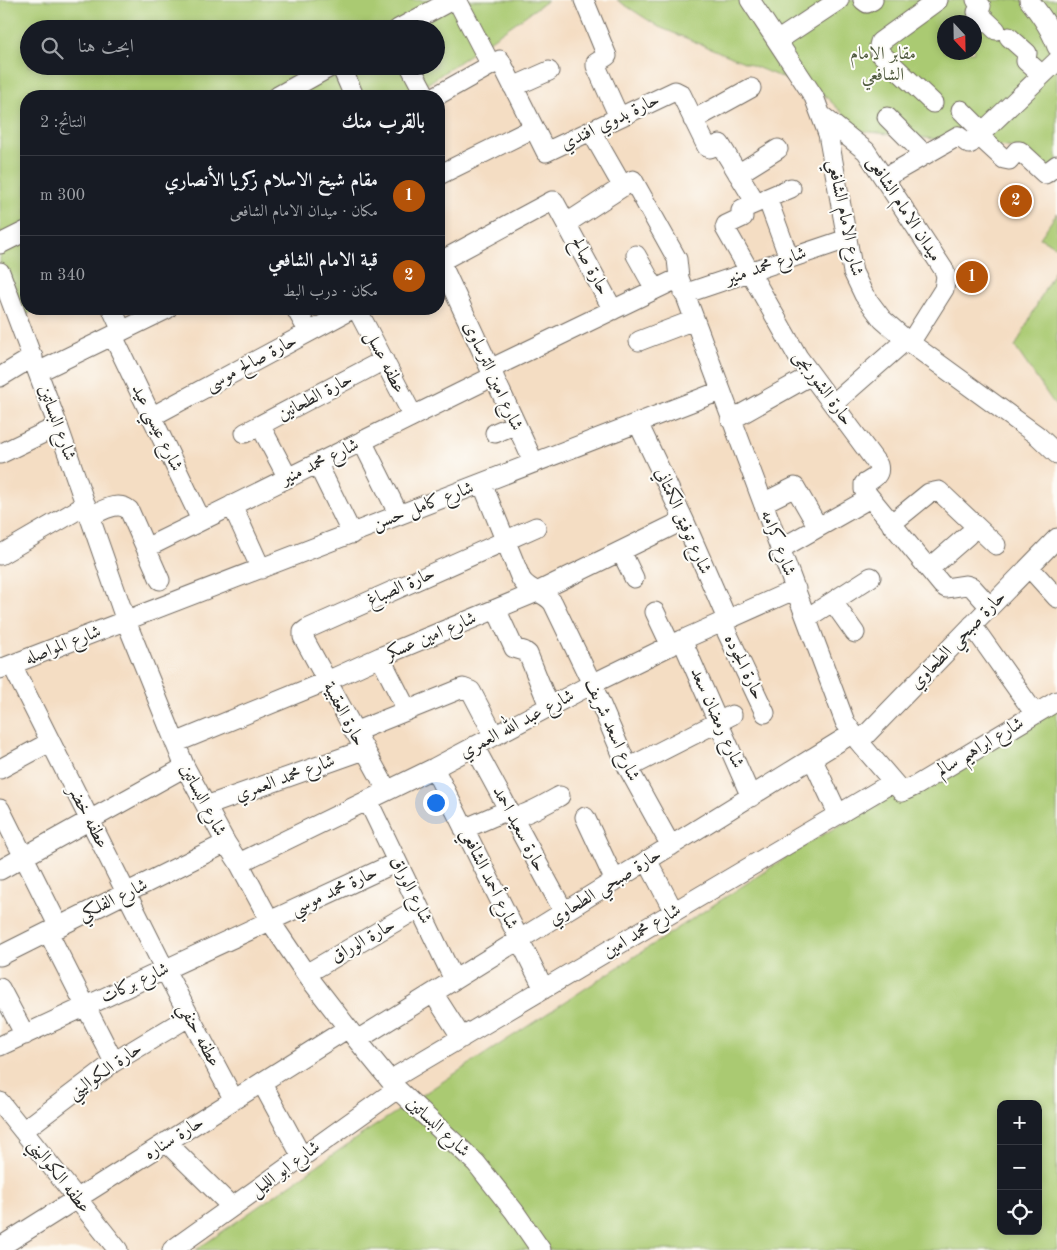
<!DOCTYPE html>
<html lang="ar">
<head>
<meta charset="utf-8">
<style>
	body { margin:0; font-family:"Old Standard TT",Amiri,serif; background:#20242c; color:#f1f3f6; direction:rtl }
	.controls { position:absolute; right:15px; bottom:15px; display:grid; overflow:hidden; border-radius:10px; box-shadow:0 2px 8px #0003 }
	.controls button { width:45px; height:45px; display:grid; place-items:center; padding:0; border:0; border-bottom:1px solid #363941; background:#171b24; color:#f1f3f6; font:25px sans-serif }
	.compass { position:absolute; left:937px; top:15px; width:45px; height:45px; border-radius:50%; background:#171b24; box-shadow:0 2px 8px #0003; rotate:158deg }
	.you { position:absolute; left:435px; top:802px; width:18px; height:18px; margin:-12px; border:4px solid #fff; border-radius:50%; background:#1a73e8; box-shadow:0 0 0 8px #1a73e833 }
	.badge { display:grid; place-items:center; width:32px; height:32px; border-radius:50%; background:#b45309; color:#fff; font-size:16px; font-weight:700 }
	.pin { position:absolute; translate:-50% -50%; border:2px solid #fff; box-shadow:0 1px 5px #0006 }
	.list { margin:0; padding:0; list-style:none }
	h2 { display:flex; justify-content:space-between; align-items:center; height:65px; margin:0; padding:0 20px; font-size:21px }
	h2 small { font-size:16px; font-weight:400; color:#9ea1a6 }
	.list li { display:grid; grid-template-columns:32px 1fr auto; gap:15px; align-items:center; box-sizing:border-box; height:80px; padding:0 20px; border-top:1px solid #363941 }
	.list b { display:block; font-size:19px; white-space:nowrap }
	.list p { margin:0; font-size:16px; white-space:nowrap; color:#9ea1a6 }
	.list em { font-size:16px; font-style:normal; color:#9ea1a6 }
	.icon { flex:none; width:28px; height:28px; fill:none; stroke:currentColor; stroke-width:2; stroke-linecap:round; stroke-linejoin:round }
	.map { position:relative; flex:none; width:1057px; height:1250px; overflow:hidden; direction:ltr }
	.search { position:absolute; background:#171b24; box-shadow:0 2px 8px #0003; left:20px; top:20px; width:425px; height:55px; display:flex; align-items:center; gap:12px; box-sizing:border-box; padding:0 18px; border-radius:28px; color:#9ea1a6; font-size:19px }
	.panel { position:absolute; background:#171b24; box-shadow:0 2px 8px #0003; left:20px; top:90px; width:425px; height:225px; border-radius:20px; direction:rtl }
	.map>svg:first-child { display:block }
	.green { fill:#aaca72; stroke:#6a7a4e; fill-rule:evenodd }
	.lines { fill:none; stroke-linecap:round; stroke-linejoin:round }
	.minor-casing { stroke:#716960; stroke-width:21 }
	.minor { stroke:#fff; stroke-width:19 }
	.labels { text-anchor:middle; dominant-baseline:central; stroke-width:4; stroke-linejoin:round; paint-order:stroke }
	.park-label { font-size:18px; fill:#515b40; stroke:#fdfcf7 }
	.street-label { font-size:18px; fill:#2b2b2b; stroke:#fdfcf7 }
</style>
</head>
<body>
<div class="map">
<svg width="1057" height="1250" viewBox="0 0 1057 1250">
	<rect width="100%" height="100%" fill="#fdfcf7"/>
	<filter id="ink" filterUnits="userSpaceOnUse"><feTurbulence type="fractalNoise" baseFrequency=".02" numOctaves="2"/><feDisplacementMap in="SourceGraphic" scale="10" xChannelSelector="R" yChannelSelector="G"/><feConvolveMatrix kernelMatrix="1 2 1 2 8 2 1 2 1" color-interpolation-filters="sRGB"/></filter>
	<filter id="wash" filterUnits="userSpaceOnUse"><feTurbulence type="fractalNoise" baseFrequency=".0096" numOctaves="4" result="noise"/><feDisplacementMap in="SourceGraphic" scale="20" xChannelSelector="R" yChannelSelector="G"/><feGaussianBlur stdDeviation="1.12" result="paint"/><feColorMatrix in="noise" values="0 0 0 0 0 0 0 0 0 0 0 0 0 0 0 0 0 1.4 0 .05"/><feComposite in="paint" operator="in"/></filter>
	<g filter="url(#wash)">
		<rect width="100%" height="100%" fill="#f4ddc3"/>
		<path class="green" d="M0 0H548L410 96H26V309H37L21 318 0 265ZM29 29H436V66H29Z
			M617 0H1057V185L1025 149 861 131 824 95 659 27ZM944 22H974V52H944Z
			M1057 213V247L1040 238Z
			M1057 266V408L1015 347Z
			M1057 707V1250H196L361 1135 813 840ZM1001 1104H1038V1231H1001Z"/>
	</g>
	<g filter="url(#ink)">
		<g class="lines">
			<defs>
				<path id="minor" d="M457 0 491 65
					M584 0 607 56 596 63V66L619 117
					M750 0 814 97 828 134 853 272 864 295 882 319 906 340 1038 436 1057 454
					M863 0 867 3 873 0
					M976 0 981 6 977 12 996 30
					M1029 0C1041 15 1051 29 1057 47
					M398 29 452 0
					M1009 37 1027 53 1026 61 1042 75
					M777 41 839 0
					M341 66 354 96
					M410 66 426 96
					M513 87 549 71
					M278 96 332 66
					M436 96 500 60 546 152 675 91 681 94 707 147 710 148 720 144 756 203
					M933 103 880 53 879 46 880 42 938 0
					M961 110 983 132
					M821 115 866 151 944 270 946 276 944 289 910 343
					M887 117 925 155
					M693 120 751 88
					M591 131 623 187
					M979 136 1004 159 1009 160 1017 151H1020L1045 174 1057 165
					M738 174 778 149
					M439 175 534 128
					M884 178 958 136 969 144 971 143 1057 61
					M791 188 742 209 741 211 743 217 726 225 725 228 798 357 878 465C881 476 872 479 864 484V490L942 585 946 588 966 585 972 587 990 607
					M767 198 789 258
					M567 223 633 180 677 259 679 278 845 722 859 742 902 792 917 785 1057 701
					M0 244 26 231
					M636 255 655 289
					M440 261 534 463
					M439 262 552 201H554L613 310
					M0 272 58 426 126 621 185 767 226 843 239 863 270 921 306 974 357 1040 397 1089 476 1163 514 1211 541 1250
					M684 294 847 239
					M112 309 122 331
					M296 309 309 332
					M357 309 413 416
					M113 336 201 520
					M639 341 694 320
					M490 369 679 278
					M38 372 167 309
					M0 377 33 357
					M833 404 906 340
					M151 417 352 309
					M731 420 811 375
					M638 423 684 520 727 619
					M260 425 288 478
					M245 433 384 360
					M495 433 516 424
					M362 441 399 515
					M0 454 58 426
					M317 463 352 534
					M482 483 521 579C529 592 544 591 553 603L592 684 628 768 671 846
					M763 503 795 487 818 527
					M232 505 261 569
					M90 516C102 511 118 500 129 510L160 580
					M891 524 929 493 939 491 996 545
					M146 548 494 376
					M780 549 870 498
					M621 551 634 578
					M0 555 86 505
					M1029 567 1057 598
					M929 569 968 535
					M833 602 855 633
					M496 609 514 648 524 651 528 654 549 706
					M655 612 671 646
					M807 618 871 577
					M722 622 765 713
					M972 625 1035 714
					M682 640 751 797
					M380 657 407 710
					M12 665 165 970 234 1100
					M0 669 720 391
					M354 732 463 688 471 691 494 735
					M859 742 1057 538
					M175 743 327 681 380 657 537 592 684 520
					M474 746 564 912
					M812 758 838 814
					M434 768 544 989
					M628 768 732 715
					M0 769 50 742
					M387 790 303 637V632L307 629 536 527
					M368 801 454 980
					M206 806 364 750
					M0 809 59 927
					M585 817 615 881
					M464 829 501 813C507 812 510 816 516 816 525 816 551 801 560 796
					M647 860 674 912
					M239 863 434 768 592 684 682 640 796 589
					M0 870 185 767
					M48 932 114 1062
					M0 956 226 843
					M306 974 419 908
					M0 988 25 1035
					M433 993 462 1038
					M357 1040 853 733
					M0 1046 397 862
					M390 1080 893 782
					M262 1083 302 1157
					M0 1102 118 1250
					M23 1131 114 1062 190 1016
					M166 1142 232 1207
					M0 1247 348 1028
					M172 1250 397 1089"/>
			</defs>
			<use href="#minor" class="minor-casing"/>
			<use href="#minor" class="minor"/>
		</g>
	</g>
	<g class="labels">
		<g class="park-label">
			<text x="883" y="54">مقابر الامام<tspan x="883" dy="21">الشافعي</tspan></text>
		</g>
		<g class="street-label">
			<text transform="translate(610 122) rotate(-26)">حارة بدوي افندي</text>
			<text transform="translate(904 209) rotate(57)">ميدان الامام الشافعى</text>
			<text transform="translate(845 218) rotate(78)">شارع الامام الشافعي</text>
			<text transform="translate(590 266) rotate(62)">حارة صالح</text>
			<text transform="translate(766 266) rotate(-19)">شارع محمد منير</text>
			<text transform="translate(385 362) rotate(63)">عطفه عسل</text>
			<text transform="translate(251 363) rotate(-28)">حارة صالح موسى</text>
			<text transform="translate(493 376) rotate(65)">شارع امين الترساوى</text>
			<text transform="translate(823 388) rotate(54)">حارة الشوربجى</text>
			<text transform="translate(315 397) rotate(-28)">حارة الطحانين</text>
			<text transform="translate(57 423) rotate(70)">شارع البساتين</text>
			<text transform="translate(157 428) rotate(64)">شارع عيسي عيد</text>
			<text transform="translate(320 462) rotate(-26)">شارع محمد منير</text>
			<text transform="translate(423 506) rotate(-21)">شارع كامل حسن</text>
			<text transform="translate(683 521) rotate(66)">شارع توفيق الكمتاني</text>
			<text transform="translate(778 543) rotate(69)">شارع كرامه</text>
			<text transform="translate(401 587) rotate(-24)">حارة الصباغ</text>
			<text transform="translate(431 636) rotate(-23)">شارع امين عسكر</text>
			<text transform="translate(958 640) rotate(-46)">حارة صبحي الطحاوي</text>
			<text transform="translate(63 645) rotate(-21)">شارع المواصله</text>
			<text transform="translate(744 667) rotate(64)">حارة الجوده</text>
			<text transform="translate(344 714) rotate(62)">حارة العقبية</text>
			<text transform="translate(717 718) rotate(66)">شارع رمضان سعد</text>
			<text transform="translate(517 724) rotate(-28)">شارع عبد الله العمري</text>
			<text transform="translate(612 730) rotate(66)">شارع اسعد شريف</text>
			<text transform="translate(980 747) rotate(-31)">شارع ابراهيم سالم</text>
			<text transform="translate(285 778) rotate(-20)">شارع محمد العمري</text>
			<text transform="translate(203 800) rotate(62)">شارع البساتين</text>
			<text transform="translate(88 817) rotate(63)">عطفه خضر</text>
			<text transform="translate(519 829) rotate(62)">حارة سعيد احمد</text>
			<text transform="translate(489 879) rotate(64)">شارع أحمد الشافعي</text>
			<text transform="translate(605 887) rotate(-32)">حارة صبحي الطحاوي</text>
			<text transform="translate(411 890) rotate(64)">شارع الوراق</text>
			<text transform="translate(334 891) rotate(-25)">حارة محمد موسي</text>
			<text transform="translate(113 900) rotate(-26)">شارع الفلكي</text>
			<text transform="translate(642 931) rotate(-31)">شارع محمد امين</text>
			<text transform="translate(363 941) rotate(-30)">حارة الوراق</text>
			<text transform="translate(135 983) rotate(-25)">شارع بركات</text>
			<text transform="translate(199 1035) rotate(62)">عطفه حنفي</text>
			<text transform="translate(105 1071) rotate(-35)">حارة الكواليني</text>
			<text transform="translate(438 1127) rotate(43)">شارع البساتين</text>
			<text transform="translate(174 1138) rotate(-32)">حارة سناره</text>
			<text transform="translate(285 1169) rotate(-36)">شارع ابو الليل</text>
			<text transform="translate(59 1176) rotate(52)">عطفه الكواليني</text>
		</g>
	</g>
</svg>
<div class="controls">
<button>+</button>
<button>−</button>
<button><svg class="icon" aria-label="locate" viewBox="0 0 24 24"><circle cx="12" cy="12" r="6"/><path d="M12 2v4M12 18v4M2 12h4M18 12h4"/></svg></button>
</div>
<svg class="compass" viewBox="-18 -18 36 36"><path d="M0-13l5 13h-10z" fill="#e53935"/><path d="M0 13l5-13h-10z" fill="#9ea1a6"/></svg>
<div class="you"></div>
<div class="pin badge" style="left:972px;top:277px">1</div>
<div class="pin badge" style="left:1016px;top:201px">2</div>
<div class="search"><svg class="icon" aria-label="search" viewBox="0 0 24 24"><circle cx="10" cy="10" r="6"/><path d="M15 15l6 6"/></svg>ابحث هنا</div>
<section class="panel">
<h2>بالقرب منك<small>النتائج: 2</small></h2>
<ul class="list">
<li><span class="badge">1</span><div><b>مقام شيخ الاسلام زكريا الأنصاري</b><p>مكان · ميدان الامام الشافعى</p></div><em>300 m</em></li>
<li><span class="badge">2</span><div><b>قبة الامام الشافعي</b><p>مكان · درب البط</p></div><em>340 m</em></li>
</ul>
</section>
</div>
</body>
</html>
